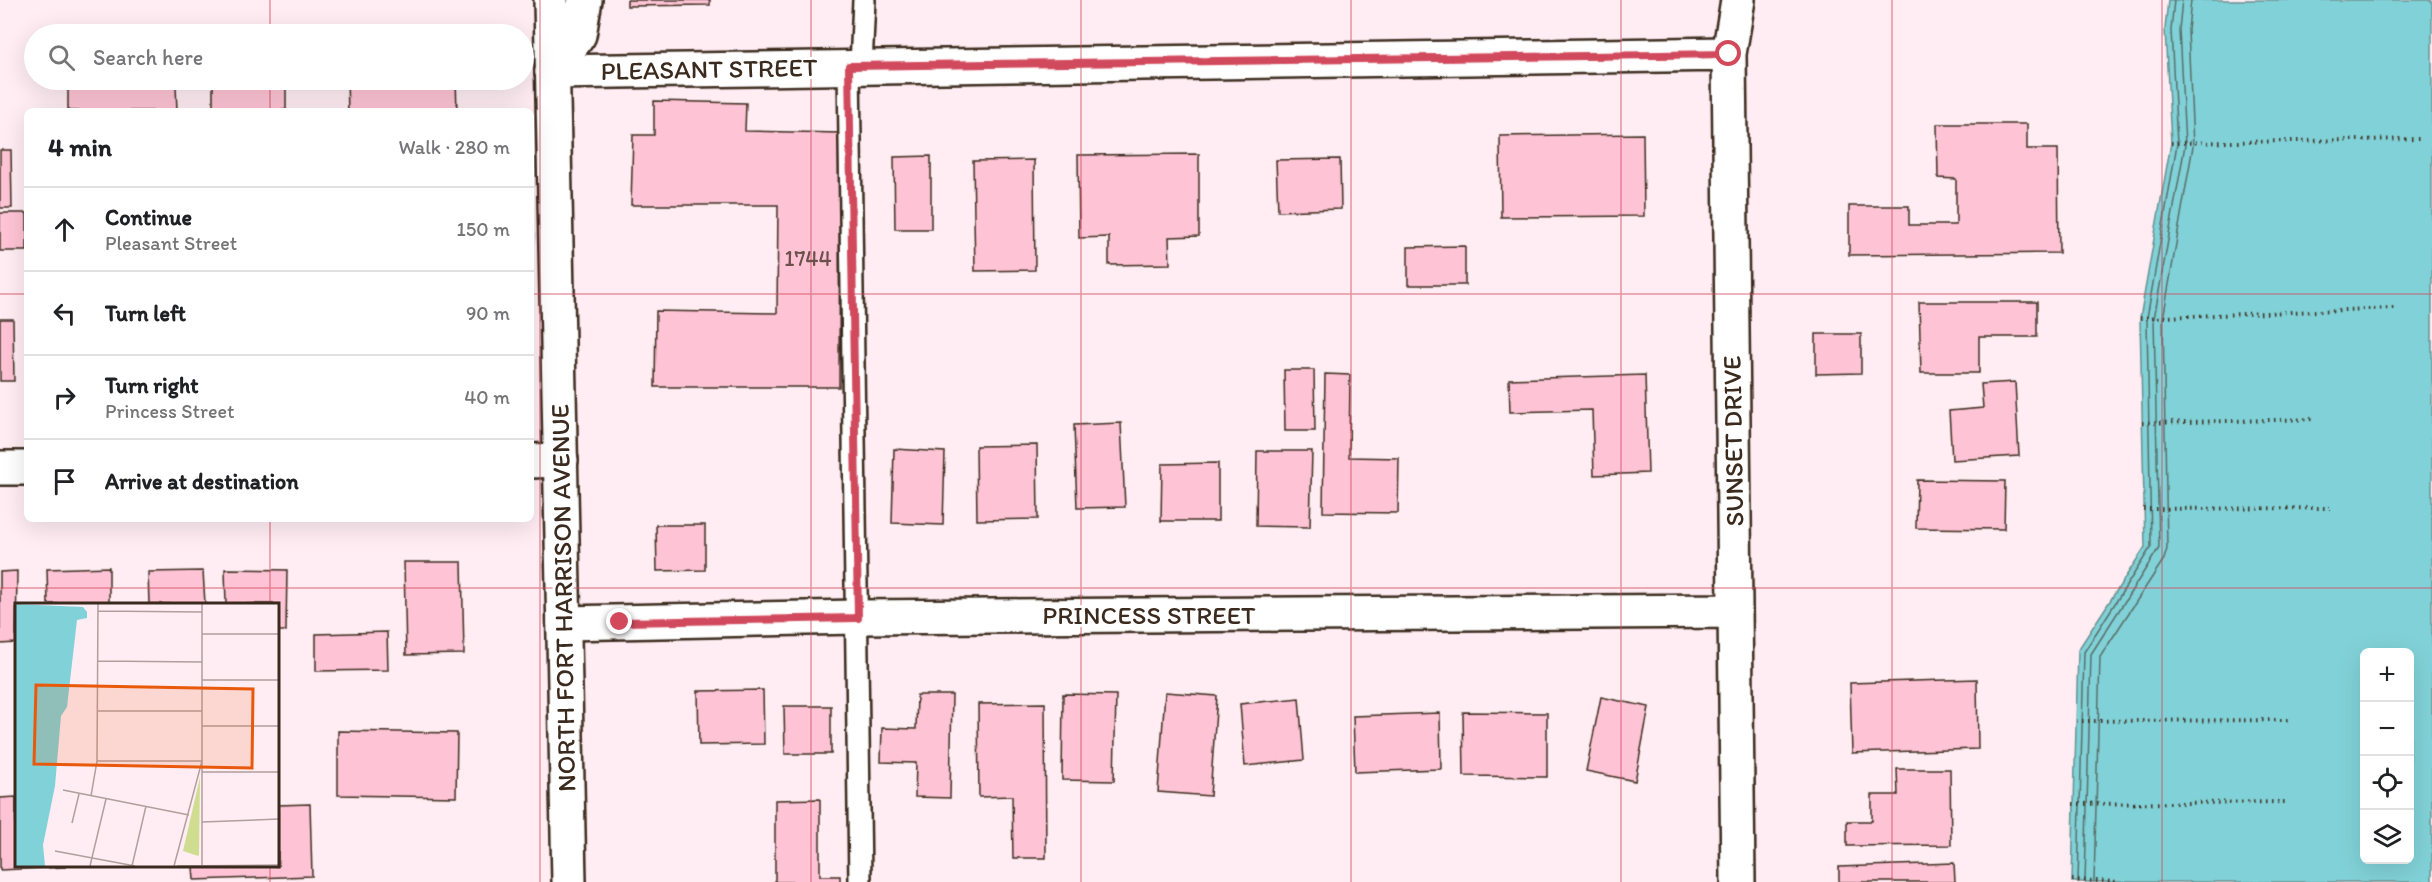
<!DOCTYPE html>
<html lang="en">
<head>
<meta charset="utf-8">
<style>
	body { margin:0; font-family:Itim,sans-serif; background:#f6f6f6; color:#202124 }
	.controls { position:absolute; right:18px; bottom:18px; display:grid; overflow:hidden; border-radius:9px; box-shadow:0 6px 24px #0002 }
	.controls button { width:54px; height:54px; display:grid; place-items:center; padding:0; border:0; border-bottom:2px solid #e0e0e0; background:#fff; color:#202124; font:30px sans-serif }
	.stop { position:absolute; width:18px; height:18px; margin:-14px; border:4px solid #d1495b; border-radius:50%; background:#fff }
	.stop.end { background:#d1495b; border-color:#fff; box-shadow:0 2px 6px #0008 }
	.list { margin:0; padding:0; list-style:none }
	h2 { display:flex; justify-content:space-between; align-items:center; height:78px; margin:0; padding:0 24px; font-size:26px }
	h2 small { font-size:20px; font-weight:400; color:#757577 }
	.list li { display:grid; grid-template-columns:39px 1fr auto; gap:18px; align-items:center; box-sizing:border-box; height:84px; padding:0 24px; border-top:2px solid #e0e0e0 }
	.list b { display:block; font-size:22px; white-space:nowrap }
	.list p { margin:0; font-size:20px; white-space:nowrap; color:#757577 }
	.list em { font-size:20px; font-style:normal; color:#757577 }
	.icon { flex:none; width:33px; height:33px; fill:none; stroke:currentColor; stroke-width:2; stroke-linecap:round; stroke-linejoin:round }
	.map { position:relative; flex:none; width:2432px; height:882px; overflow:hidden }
	.search { position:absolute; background:#fff; box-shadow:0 6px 24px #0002; left:24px; top:24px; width:510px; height:66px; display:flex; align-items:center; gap:15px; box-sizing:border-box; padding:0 21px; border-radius:33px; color:#757577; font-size:22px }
	.panel { position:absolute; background:#fff; box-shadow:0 6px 24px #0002; left:24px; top:108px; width:510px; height:414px; border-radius:9px }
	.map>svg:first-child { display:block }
	.water { fill:#81d2d8; stroke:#658f8e; stroke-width:1.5; fill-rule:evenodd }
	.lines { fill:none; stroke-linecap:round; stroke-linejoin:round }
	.shore { stroke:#576d68; stroke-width:1.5 }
	.building { fill:#fec4d6; stroke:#3b2a1e; stroke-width:1.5 }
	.service-casing { stroke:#3b2a1e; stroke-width:26 }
	.minor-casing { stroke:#3b2a1e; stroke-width:38 }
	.tertiary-casing { stroke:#3b2a1e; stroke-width:38 }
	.secondary-casing { stroke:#3b2a1e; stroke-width:38 }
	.path { stroke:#3b2a1e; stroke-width:4; stroke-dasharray:1.5 4.5; stroke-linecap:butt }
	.service { stroke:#fff; stroke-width:21 }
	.minor { stroke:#fff; stroke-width:33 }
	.tertiary { stroke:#fff; stroke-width:33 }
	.secondary { stroke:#fff; stroke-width:33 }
	.route { stroke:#d1495b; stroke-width:8 }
	.grid { fill:none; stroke:#d1495b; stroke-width:1.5; stroke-opacity:0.55 }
	.labels { text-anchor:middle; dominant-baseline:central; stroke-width:6; stroke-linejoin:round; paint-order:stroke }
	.number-label { font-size:22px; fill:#6c504c }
	.street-label { font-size:26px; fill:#3b2a1e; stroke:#fff }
	.inset-road { fill:none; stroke:#b19f9e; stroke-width:1.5 }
	.view { fill:#e8590c; fill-opacity:0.15; stroke:#e8590c; stroke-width:3 }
	.inset-edge { fill:none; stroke:#3b2a1e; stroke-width:3 }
</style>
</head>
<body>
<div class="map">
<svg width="2432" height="882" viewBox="0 0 2432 882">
	<rect width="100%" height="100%" fill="#ffedf3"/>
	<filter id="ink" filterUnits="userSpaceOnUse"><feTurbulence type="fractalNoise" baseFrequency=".0167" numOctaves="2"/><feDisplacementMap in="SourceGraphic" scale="12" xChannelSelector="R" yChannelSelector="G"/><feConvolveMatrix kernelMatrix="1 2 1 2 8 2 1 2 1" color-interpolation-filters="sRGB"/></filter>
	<g filter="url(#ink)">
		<path class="water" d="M2168 0H2432V882H2072L2078 650 2145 547 2140 318 2171 143 2165 29ZM2364 652H2410V860H2364Z"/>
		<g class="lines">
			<path class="shore" d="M2078 882 2084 652 2151 547 2147 318 2177 144 2171 30 2174 0
				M2085 882 2091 654 2159 548 2154 319 2185 145 2179 30 2182 0
				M2094 882 2100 657 2164 559 2167 549 2163 319 2193 146 2188 30 2191 0"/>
		</g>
		<path class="building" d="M627 0H710V5L627 6Z
			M68 80H133V87L176 86 177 111H68Z
			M213 80H286V110H213Z
			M347 80H456L457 111H348Z
			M654 101 746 103 745 131 840 133 839 387H655L656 311 777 313 778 205H631L633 135H654Z
			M1937 124H2027V149H2058L2059 253 1849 255V206H1909V225H1956V179L1938 178Z
			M1643 134 1644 216 1501 217 1500 136Z
			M0 150H11L12 208H0Z
			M1199 154V236L1169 237 1170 264 1109 265V237L1079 238 1078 155Z
			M931 156V229H895L894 157Z
			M1340 159 1341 209 1278 211 1276 160Z
			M1034 160 1035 270 975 271 973 161Z
			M0 213H27V251H0Z
			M1465 246V285H1408V247Z
			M1919 302H2037V337H1979V373H1921Z
			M0 319H13L14 381H0Z
			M1816 334H1861V373L1816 374Z
			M1284 370H1314L1315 431H1285Z
			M1325 374 1350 375 1349 457 1399 458 1398 513 1323 512Z
			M1645 375 1648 473 1594 475 1592 410 1510 412 1509 379Z
			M2015 382 2019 456 1952 460 1949 411 1983 408 1981 384Z
			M1121 423 1125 507 1077 508 1074 425Z
			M1037 445 1038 519 977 520 976 446Z
			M894 449 945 452 943 525 892 523Z
			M1257 451H1312L1310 527 1256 526Z
			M1218 463V521H1161L1162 464Z
			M1917 480 2005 481 2004 529 1916 528Z
			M656 525H705V570L657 571Z
			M404 562H462L464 654 406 655Z
			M109 567V604H48L47 569Z
			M225 569 287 570 286 631H278V604H226Z
			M17 571 16 643 0 644V572Z
			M203 571 205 604H149L148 572Z
			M387 632 388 670 316 671V634Z
			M1977 679 1978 749 1852 753 1850 683Z
			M763 690 764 744 699 745 698 691Z
			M1165 692 1217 696 1210 796 1158 792Z
			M1063 694 1116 695 1114 781 1062 780Z
			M917 695H952L950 798 915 797 916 763 881 762 882 728 916 729Z
			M1601 697 1649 707 1635 781 1586 771Z
			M1299 698 1304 760 1245 766 1240 704Z
			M1045 703 1046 858H1013L1012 796 979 797 978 704Z
			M784 706H831V754H785Z
			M1463 712 1547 713V777L1464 776Z
			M1440 713 1441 769 1355 772 1353 716Z
			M338 731 457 733 456 797 338 795Z
			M1897 769H1950L1951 845 1847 846V821H1872V795H1898Z
			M16 797V866L66 867 0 870V798Z
			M820 799V876H840V882H775V800Z
			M310 804 312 876 194 880 193 866H278V805Z
			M1954 863 1955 882H1839V867Z"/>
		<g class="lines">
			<defs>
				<path id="service" d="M849 66 860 882
					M861 66 864 0"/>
				<path id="minor" d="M1738 0 1729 54 1738 882
					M552 72 1729 54
					M531 461 561 460
					M0 468H27
					M564 623 858 617 1735 611"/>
				<path id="tertiary" d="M552 72 579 35 585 0"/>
				<path id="secondary" d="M551 0 569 882"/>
			</defs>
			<use href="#service" class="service-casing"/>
			<use href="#minor" class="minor-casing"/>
			<use href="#tertiary" class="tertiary-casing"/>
			<use href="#secondary" class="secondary-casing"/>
			<path class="path" d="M2171 143 2419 139
				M2140 318 2394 308
				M2142 423 2316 419
				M2143 509 2330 508
				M2076 721 2292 720
				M2073 804 2285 802
				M2072 880 2119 882"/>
			<use href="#service" class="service"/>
			<use href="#minor" class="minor"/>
			<use href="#tertiary" class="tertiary"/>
			<use href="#secondary" class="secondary"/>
		</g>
	</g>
	<g class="lines" filter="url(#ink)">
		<path class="route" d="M620 622 858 618 849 66 1729 54"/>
	</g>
	<path class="grid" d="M270 0V34M540 0V882M811 0V882M1081 0V882M1351 0V882M1621 0V882M1892 0V882M2162 0V882M270 80V111M0 294H27M531 294H2432M270 519V604M0 588H2432M270 866V882"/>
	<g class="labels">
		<g class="number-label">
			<text x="808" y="258">1744</text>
		</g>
		<g class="street-label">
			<text transform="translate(709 69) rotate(-1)">PLEASANT STREET</text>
			<text transform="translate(1733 441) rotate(-91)">SUNSET DRIVE</text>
			<text transform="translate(563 598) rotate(-91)">NORTH FORT HARRISON AVENUE</text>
			<text x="1149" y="615">PRINCESS STREET</text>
		</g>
	</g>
	<g transform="translate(15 603)">
		<rect width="264" height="264" fill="#ffedf3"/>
		<path d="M185 174 184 252 183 253 168 248Z" fill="#cfdd91"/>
		<path d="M0 1 68 4 72 9V15L62 17 52 104 46 113 40 183 28 242 30 263H0Z" fill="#81d2d8"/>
		<path class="inset-road" d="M187 1V263M83 8 187 9M187 31H264M83 58 187 59M187 77H264M82 108H187M187 123H264M82 158H187L159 263M187 169H264M48 187 174 212M76 193 82 158 83 1M187 219 264 216M57 220 64 191M40 248 120 263M75 263 91 196M117 263 131 203M162 263 264 262"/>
		<path class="view" d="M21 82 238 86 237 165 19 161Z"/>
		<rect width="264" height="264" class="inset-edge"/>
	</g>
</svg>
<div class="controls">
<button>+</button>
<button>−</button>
<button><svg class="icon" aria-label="locate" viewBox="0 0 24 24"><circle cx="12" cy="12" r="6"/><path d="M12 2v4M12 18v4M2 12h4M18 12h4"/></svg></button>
<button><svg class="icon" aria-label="layers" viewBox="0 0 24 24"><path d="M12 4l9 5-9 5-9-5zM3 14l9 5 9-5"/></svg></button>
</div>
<div class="stop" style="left:1729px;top:54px"></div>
<div class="stop end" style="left:620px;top:622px"></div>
<div class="search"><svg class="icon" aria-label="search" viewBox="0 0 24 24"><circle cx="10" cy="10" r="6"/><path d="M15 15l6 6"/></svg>Search here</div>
<section class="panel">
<h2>4 min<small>Walk · 280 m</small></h2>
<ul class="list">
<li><svg class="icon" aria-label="ahead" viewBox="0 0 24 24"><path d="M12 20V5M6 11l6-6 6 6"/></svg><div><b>Continue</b><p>Pleasant Street</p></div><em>150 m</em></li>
<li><svg class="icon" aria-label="left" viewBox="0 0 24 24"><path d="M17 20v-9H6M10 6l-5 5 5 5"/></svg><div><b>Turn left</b></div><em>90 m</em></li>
<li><svg class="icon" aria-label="right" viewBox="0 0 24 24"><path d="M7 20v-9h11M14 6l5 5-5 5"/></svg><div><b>Turn right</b><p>Princess Street</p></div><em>40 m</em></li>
<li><svg class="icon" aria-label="arrive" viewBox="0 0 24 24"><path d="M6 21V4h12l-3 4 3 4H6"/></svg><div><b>Arrive at destination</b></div></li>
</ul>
</section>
</div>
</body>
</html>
